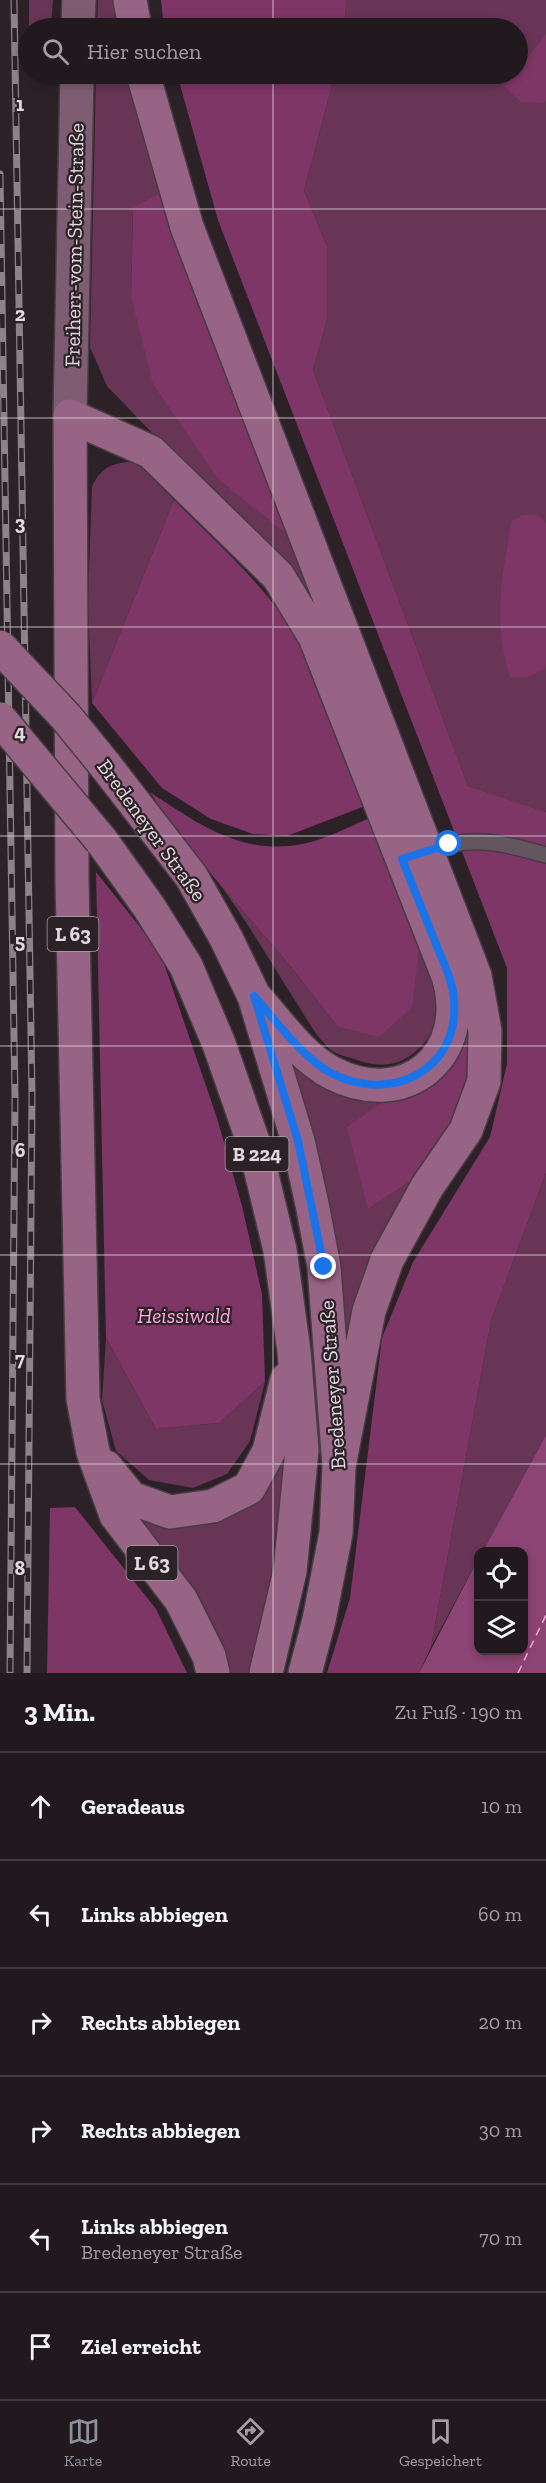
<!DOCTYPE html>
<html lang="de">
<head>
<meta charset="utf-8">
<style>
	body { margin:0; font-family:"Zilla Slab",serif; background:#2e262b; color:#f1f3f6 }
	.controls { position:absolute; right:18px; bottom:18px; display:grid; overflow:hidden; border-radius:12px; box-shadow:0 3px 9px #0003 }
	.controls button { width:54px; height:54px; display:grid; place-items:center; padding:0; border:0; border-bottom:2px solid #3f383c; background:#22191e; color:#f1f3f6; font:30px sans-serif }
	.stop { position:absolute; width:18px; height:18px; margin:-14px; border:4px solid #1a73e8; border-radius:50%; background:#fff }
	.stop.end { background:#1a73e8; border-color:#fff; box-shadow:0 2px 6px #0008 }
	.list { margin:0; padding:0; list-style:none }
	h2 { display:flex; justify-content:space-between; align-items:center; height:78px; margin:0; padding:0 24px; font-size:26px }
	h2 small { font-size:20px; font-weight:400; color:#a2a0a4 }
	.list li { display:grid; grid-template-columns:39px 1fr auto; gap:18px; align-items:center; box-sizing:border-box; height:108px; padding:0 24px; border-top:2px solid #3f383c }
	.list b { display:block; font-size:22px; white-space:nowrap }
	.list p { margin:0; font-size:20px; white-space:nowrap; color:#a2a0a4 }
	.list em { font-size:20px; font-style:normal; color:#a2a0a4 }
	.icon { flex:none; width:33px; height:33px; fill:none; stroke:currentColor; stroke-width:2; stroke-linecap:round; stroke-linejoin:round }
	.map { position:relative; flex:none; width:546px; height:1673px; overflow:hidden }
	.search { position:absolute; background:#22191e; box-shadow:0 3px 9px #0003; left:18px; right:18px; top:18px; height:66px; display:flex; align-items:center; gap:15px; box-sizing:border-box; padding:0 21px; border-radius:33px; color:#a2a0a4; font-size:22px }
	.sheet { height:726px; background:#22191e }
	nav { display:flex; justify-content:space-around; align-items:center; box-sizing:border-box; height:84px; border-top:2px solid #3f383c; background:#22191e; font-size:16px; color:#a2a0a4 }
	nav a { display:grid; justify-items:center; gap:3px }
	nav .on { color:#8c9099 }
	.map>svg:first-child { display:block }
	.green { fill:#683556 }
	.forest { fill:#7d3666 }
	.water { fill:#8c4474 }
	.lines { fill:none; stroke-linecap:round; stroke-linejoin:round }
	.ferry { stroke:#fba8dc; stroke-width:1.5; stroke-dasharray:8 6; stroke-linecap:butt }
	.service-casing { stroke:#463c42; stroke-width:18 }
	.secondary-casing { stroke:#463c42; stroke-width:36 }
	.primary-casing { stroke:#463c42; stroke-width:36 }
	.service { stroke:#64565f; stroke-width:15 }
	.secondary { stroke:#7e5d72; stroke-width:33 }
	.primary { stroke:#986485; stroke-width:33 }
	.rail-casing { stroke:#8c8288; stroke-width:7 }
	.rail { stroke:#2d2128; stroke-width:4.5; stroke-dasharray:14; stroke-linecap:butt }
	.primary-bridge-casing { stroke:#463c42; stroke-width:36; stroke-linecap:butt }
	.primary-bridge { stroke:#986485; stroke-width:33 }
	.route { stroke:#1a73e8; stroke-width:8 }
	.grid { fill:none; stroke:#e1d9de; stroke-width:1.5; stroke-opacity:0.55 }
	.labels { text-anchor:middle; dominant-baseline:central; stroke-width:4.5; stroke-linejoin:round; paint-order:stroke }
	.shield { fill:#2d2128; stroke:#aba2a7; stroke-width:1.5 }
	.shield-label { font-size:20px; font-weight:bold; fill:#e1d9de }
	.street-label { font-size:21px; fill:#e1d9de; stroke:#2d2128 }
	.park-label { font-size:21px; font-style:italic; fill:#fba8dc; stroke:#2d2128 }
	.grid-label { font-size:20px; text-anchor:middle; font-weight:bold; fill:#e1d9de; stroke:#2d2128; stroke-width:4.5; stroke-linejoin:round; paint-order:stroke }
</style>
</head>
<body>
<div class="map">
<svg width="546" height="1673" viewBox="0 0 546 1673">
	<rect width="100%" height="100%" fill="#2d2128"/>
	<path class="green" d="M29 0H53L51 28H29Z
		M98 0H118L122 28H97Z
		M347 0H546V812L468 786 313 370 327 320V246L304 191 335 74H518V28H343Z
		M96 74H129L162 192 133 209 131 296 293 539 326 618 285 571 107 386 90 347Z
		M136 461 174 500 92 703 88 603 92 486C103 465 114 463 136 461Z
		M221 886 287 962 337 1026 421 933C432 966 450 1012 425 1042 403 1068 381 1069 351 1058 343 1056 332 1053 327 1046 315 1035 307 1019 298 1005 272 965 249 924 221 886Z
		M280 1040 393 1095 368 1209 430 1169 348 1349 335 1239 319 1157Z
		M546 1173V1435L483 1551 478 1552V1559L431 1647 491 1321Z
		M106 1338 156 1429 219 1423 265 1382 250 1441 227 1474 193 1488 149 1480 116 1451 102 1400Z
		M284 1459 269 1593 250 1673H227L209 1619 136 1513 254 1499Z"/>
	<path class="forest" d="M161 0H347L343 28H164Z
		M546 34V100L543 103 521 102 504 86 514 74H518V70Z
		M177 74H335L304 191 327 246V320L313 370 468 786 546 812V1173L491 1321 431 1647 419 1673H327L350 1598 382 1338 413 1262 490 1137 507 1064V968L218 220Z
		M162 192 293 539 218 479 153 384 131 296 133 208Z
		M174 500C220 546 270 590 303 646L370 804 287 836 253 834 211 819 162 788 92 703Z
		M524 515H537L546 523V664L545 669 527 677H510C492 619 502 577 512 520Z
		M150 792C201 826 247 859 311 842 333 836 354 824 375 816L421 933 412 1007 379 1037 337 1026 287 962 221 886 167 819Z
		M96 872 160 952 217 1118 242 1206 262 1294 265 1382 219 1423 156 1429 106 1338Z
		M468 987 473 1078 430 1169 368 1209 347 1127 393 1095Z
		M75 1507 156 1609 187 1673H47L50 1508Z"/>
	<path class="water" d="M546 1435V1673H419L478 1559V1650H524V1552L483 1551Z"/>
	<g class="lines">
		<path class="ferry" d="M518 1673 546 1615"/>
		<defs>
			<path id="service" d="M425 851C474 835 498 842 546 855"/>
			<path id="secondary" d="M78 28 79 0
				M70 416 77 74"/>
			<path id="primary" d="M130 0 135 28
				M143 74 187 227 475 976 485 1031 484 1081 466 1130 427 1187 387 1260 369 1311 339 1466
				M105 765 191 876 226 938 254 996 298 1141 312 1204 324 1267 339 1466 336 1533 319 1620 305 1673
				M101 840 149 907 186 966 219 1044 255 1147 280 1250 294 1351 302 1450 290 1571 266 1673
				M106 1467 131 1498 170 1512 213 1506 249 1488 269 1451 287 1379
				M213 1673 209 1656 181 1600 116 1515 93 1452 83 1399 72 881 70 416 151 452 278 576 315 637 448 976C472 1055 406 1111 332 1073 301 1057 278 1022 254 996"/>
		</defs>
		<use href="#service" class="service-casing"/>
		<use href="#secondary" class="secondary-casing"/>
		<use href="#primary" class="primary-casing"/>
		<use href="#service" class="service"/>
		<use href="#secondary" class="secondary"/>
		<use href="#primary" class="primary"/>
		<defs>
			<path id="rail" d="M14 0 32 1096 27 1673
				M0 174 15 1097 10 1673"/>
		</defs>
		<use href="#rail" class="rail-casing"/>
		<use href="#rail" class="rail"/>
		<defs>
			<path id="primary-bridge" d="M0 647 66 717 105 765
				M0 719 101 840"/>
		</defs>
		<use href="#primary-bridge" class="primary-bridge-casing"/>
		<use href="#primary-bridge" class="primary-bridge"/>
	</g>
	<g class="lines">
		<path class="route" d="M324 1267 298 1141 254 996C277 1022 301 1056 331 1073 390 1104 460 1071 454 1000 453 981 443 962 436 944 425 916 413 887 402 859L449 844"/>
	</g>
	<path class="grid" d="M273 0V28M273 74V1673M0 209H546M0 418H546M0 627H546M0 836H546M0 1046H546M0 1255H546M0 1464H546"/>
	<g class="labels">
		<g class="shield">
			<rect x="47.5" y="917" width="51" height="34" rx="4.5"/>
			<rect x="225.5" y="1137" width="63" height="34" rx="4.5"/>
			<rect x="126.5" y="1546" width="51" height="34" rx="4.5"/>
		</g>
		<g class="shield-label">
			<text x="73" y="934">L 63</text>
			<text x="257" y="1154">B 224</text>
			<text x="152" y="1563">L 63</text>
		</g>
		<g class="street-label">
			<text transform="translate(74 245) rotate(-89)">Freiherr-vom-Stein-Straße</text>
			<text transform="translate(152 830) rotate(54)">Bredeneyer Straße</text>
			<text transform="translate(332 1385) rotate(-94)">Bredeneyer Straße</text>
		</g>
		<g class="park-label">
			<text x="184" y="1315">Heissiwald</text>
		</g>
	</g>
	<g class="grid-label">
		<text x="20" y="111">1</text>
		<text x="20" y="321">2</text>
		<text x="20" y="530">3</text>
		<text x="20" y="739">4</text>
		<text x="20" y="948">5</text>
		<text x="20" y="1157">6</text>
		<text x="20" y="1366">7</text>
		<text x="20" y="1575">8</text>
	</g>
</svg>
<div class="controls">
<button><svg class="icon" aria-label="locate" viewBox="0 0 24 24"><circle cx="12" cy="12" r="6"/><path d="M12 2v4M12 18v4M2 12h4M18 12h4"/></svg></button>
<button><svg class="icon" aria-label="layers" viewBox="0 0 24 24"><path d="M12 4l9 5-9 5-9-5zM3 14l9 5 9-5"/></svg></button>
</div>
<div class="stop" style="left:449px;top:844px"></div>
<div class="stop end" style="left:324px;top:1267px"></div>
<div class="search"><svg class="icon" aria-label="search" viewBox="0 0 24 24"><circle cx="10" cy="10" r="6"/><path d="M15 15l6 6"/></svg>Hier suchen</div>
</div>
<section class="sheet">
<h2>3 Min.<small>Zu Fuß · 190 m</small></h2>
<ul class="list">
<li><svg class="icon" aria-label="ahead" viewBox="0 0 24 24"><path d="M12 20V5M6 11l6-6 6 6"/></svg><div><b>Geradeaus</b></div><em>10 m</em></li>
<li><svg class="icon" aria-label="left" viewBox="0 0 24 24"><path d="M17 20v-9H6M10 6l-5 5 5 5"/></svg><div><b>Links abbiegen</b></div><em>60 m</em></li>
<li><svg class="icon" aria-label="right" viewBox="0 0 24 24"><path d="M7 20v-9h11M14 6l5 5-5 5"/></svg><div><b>Rechts abbiegen</b></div><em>20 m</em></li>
<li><svg class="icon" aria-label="right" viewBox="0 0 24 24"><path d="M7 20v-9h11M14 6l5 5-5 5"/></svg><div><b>Rechts abbiegen</b></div><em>30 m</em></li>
<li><svg class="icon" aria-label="left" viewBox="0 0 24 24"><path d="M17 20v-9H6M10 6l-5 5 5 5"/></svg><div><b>Links abbiegen</b><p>Bredeneyer Straße</p></div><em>70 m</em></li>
<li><svg class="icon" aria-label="arrive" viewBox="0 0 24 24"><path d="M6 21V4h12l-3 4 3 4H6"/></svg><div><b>Ziel erreicht</b></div></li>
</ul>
</section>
<nav>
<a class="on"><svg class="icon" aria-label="map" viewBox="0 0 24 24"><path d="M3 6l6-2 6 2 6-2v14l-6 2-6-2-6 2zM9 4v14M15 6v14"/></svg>Karte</a>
<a><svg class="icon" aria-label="directions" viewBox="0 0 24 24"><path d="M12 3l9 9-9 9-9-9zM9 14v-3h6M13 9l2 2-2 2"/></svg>Route</a>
<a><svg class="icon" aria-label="saved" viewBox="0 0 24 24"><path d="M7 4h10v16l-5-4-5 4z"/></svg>Gespeichert</a>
</nav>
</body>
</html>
